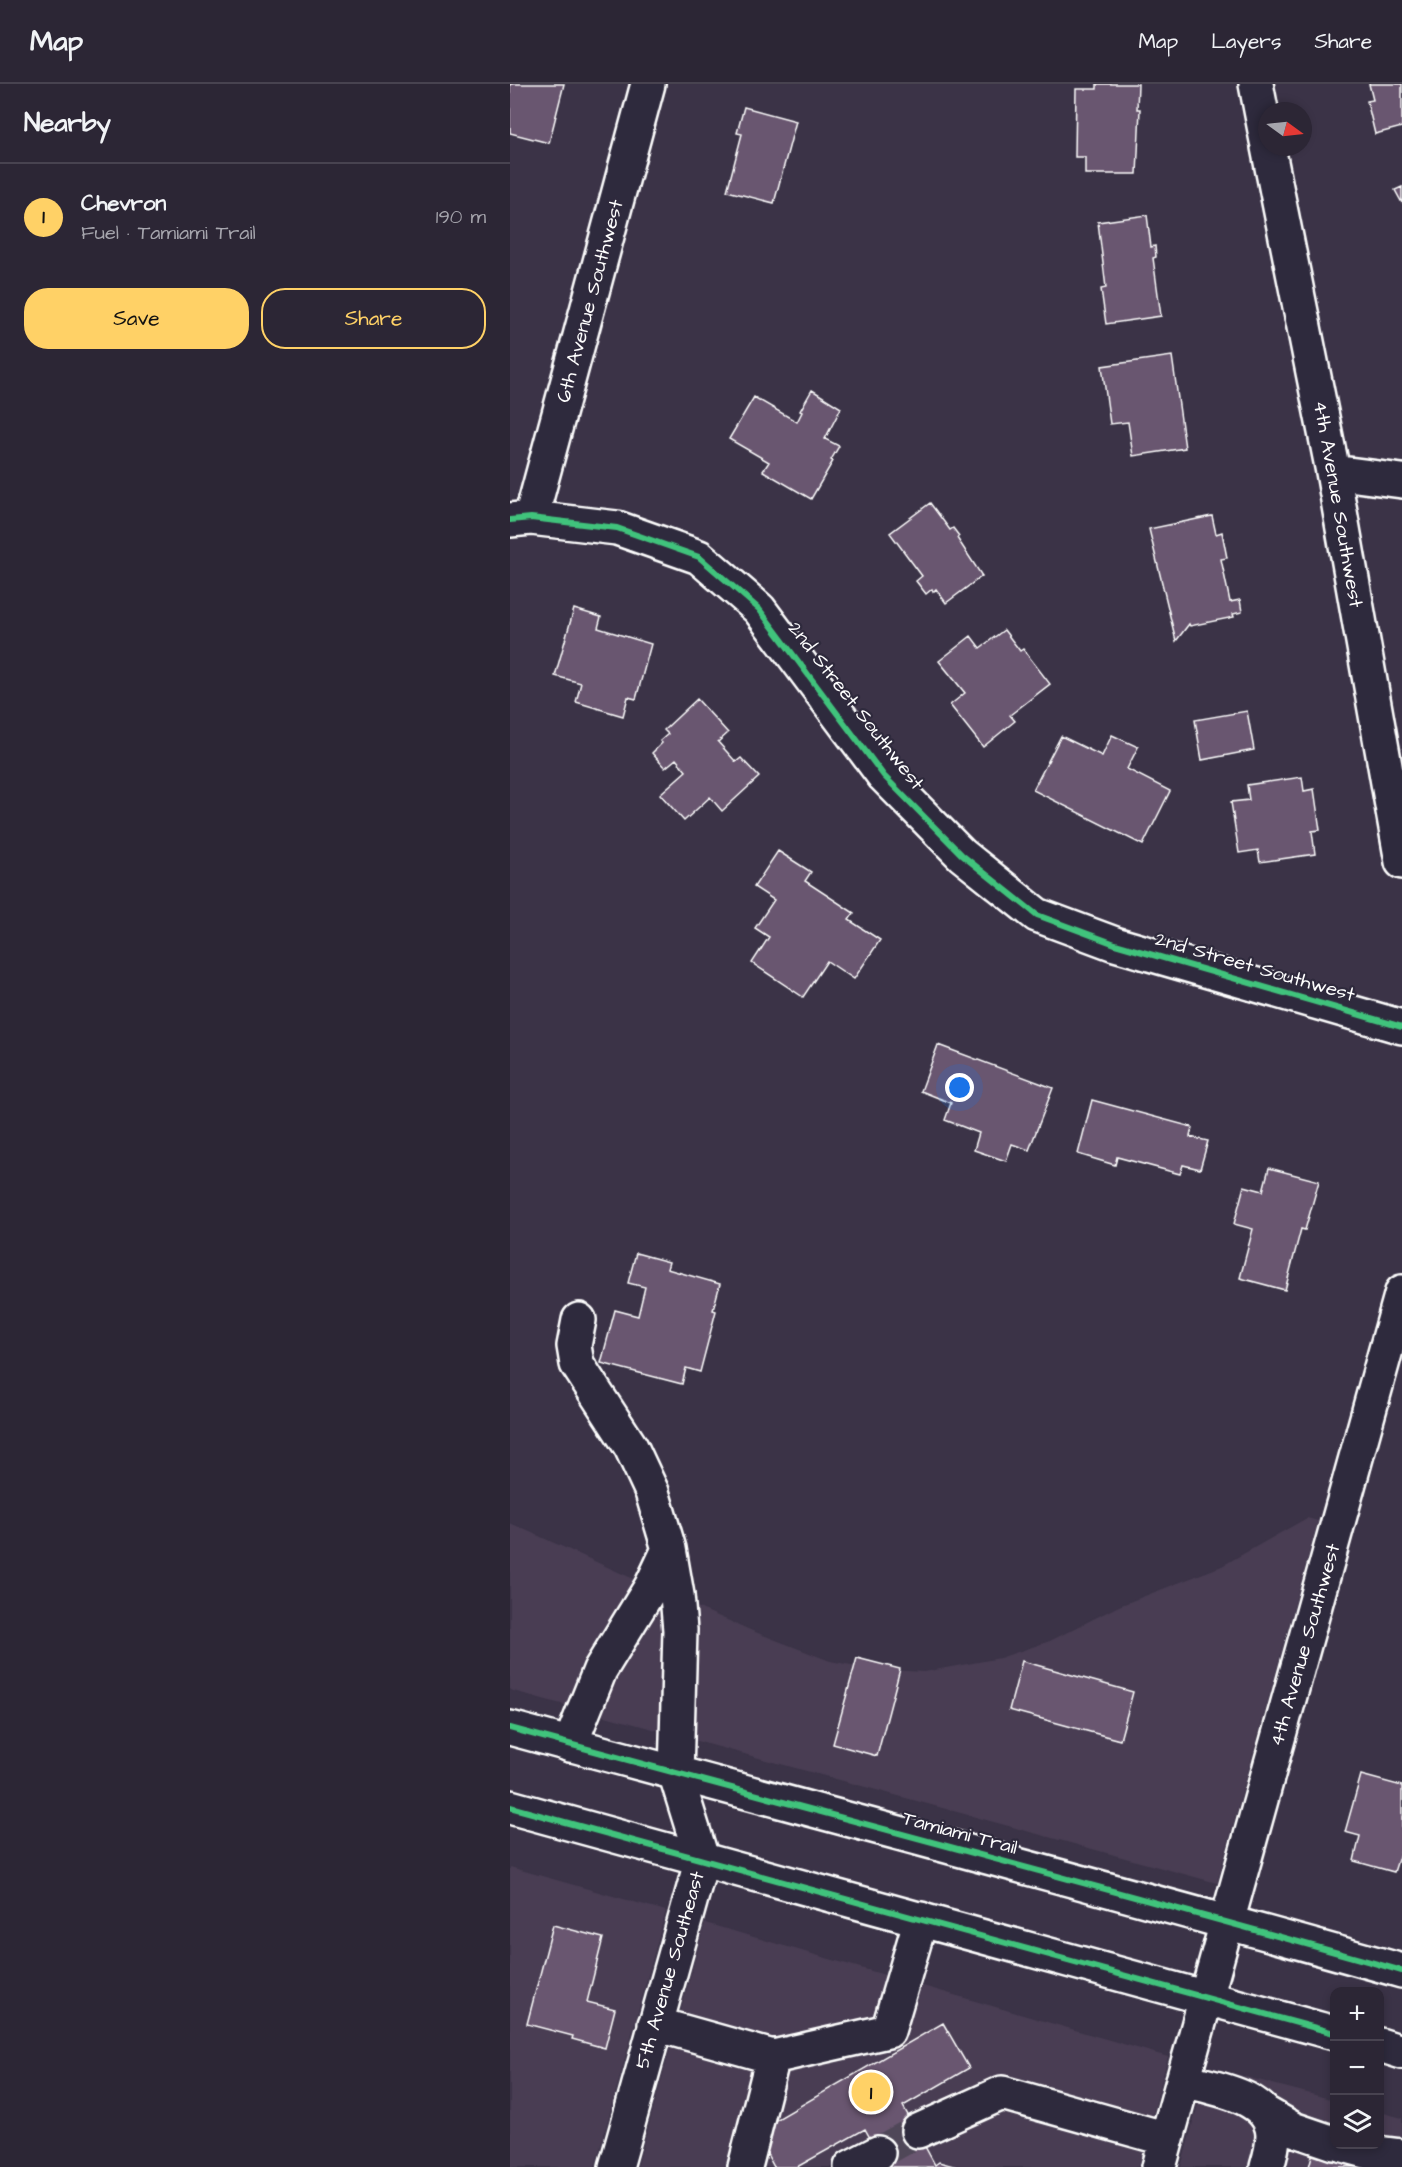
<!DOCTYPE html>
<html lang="en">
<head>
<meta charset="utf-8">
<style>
	body { margin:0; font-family:"Architects Daughter",sans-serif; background:#383241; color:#f1f3f6 }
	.controls { position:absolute; right:18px; bottom:18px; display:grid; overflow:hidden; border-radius:12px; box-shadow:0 3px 9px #0003 }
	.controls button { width:54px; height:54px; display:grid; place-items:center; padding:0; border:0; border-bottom:2px solid #484350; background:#2c2635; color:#f1f3f6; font:30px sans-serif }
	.compass { position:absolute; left:748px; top:18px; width:54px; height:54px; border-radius:50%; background:#2c2635; box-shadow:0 3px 9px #0003; rotate:105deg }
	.you { position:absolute; left:450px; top:1004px; width:21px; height:21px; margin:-15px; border:4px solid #fff; border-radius:50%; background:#1a73e8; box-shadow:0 0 0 9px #1a73e833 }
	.badge { display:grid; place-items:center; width:39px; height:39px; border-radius:50%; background:#ffd166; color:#111; font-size:20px; font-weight:700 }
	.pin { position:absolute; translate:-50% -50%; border:3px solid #fff; box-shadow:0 2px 6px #0006 }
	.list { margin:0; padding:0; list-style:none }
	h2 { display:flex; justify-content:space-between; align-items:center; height:78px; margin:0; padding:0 24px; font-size:26px }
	h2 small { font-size:20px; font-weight:400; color:#a6a5ad }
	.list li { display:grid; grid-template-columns:39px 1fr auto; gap:18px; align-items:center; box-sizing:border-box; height:108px; padding:0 24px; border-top:2px solid #484350 }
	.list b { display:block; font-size:22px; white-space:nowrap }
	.list p { margin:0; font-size:20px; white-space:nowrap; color:#a6a5ad }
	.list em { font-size:20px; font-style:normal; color:#a6a5ad }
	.actions { display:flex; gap:12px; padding:18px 24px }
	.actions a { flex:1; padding:14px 0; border:2px solid #ffd166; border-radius:24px; text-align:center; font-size:21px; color:#ffd166 }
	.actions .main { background:#ffd166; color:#111 }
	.icon { flex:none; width:33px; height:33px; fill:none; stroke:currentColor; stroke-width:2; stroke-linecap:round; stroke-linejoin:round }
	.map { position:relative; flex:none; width:892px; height:2083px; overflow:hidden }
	header { display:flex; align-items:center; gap:36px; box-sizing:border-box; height:84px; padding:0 30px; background:#2c2635; border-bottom:2px solid #484350 }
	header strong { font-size:28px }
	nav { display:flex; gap:33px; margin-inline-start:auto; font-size:21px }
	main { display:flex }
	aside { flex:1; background:#2c2635 }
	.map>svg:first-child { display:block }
	.built { fill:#493e53 }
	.building { fill:#69566f; stroke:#fff; stroke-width:1.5 }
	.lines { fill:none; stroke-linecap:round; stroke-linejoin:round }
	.minor-tunnel { stroke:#4f4759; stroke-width:33; stroke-dasharray:33 16; stroke-linecap:butt }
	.minor-casing { stroke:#fff; stroke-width:38 }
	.major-casing { stroke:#fff; stroke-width:38 }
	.minor { stroke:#2f2a3d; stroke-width:33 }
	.major { stroke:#2f2a3d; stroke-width:33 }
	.cycleway-casing { stroke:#2f2a3d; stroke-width:10 }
	.cycleway { stroke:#40c37c; stroke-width:6 }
	.labels { text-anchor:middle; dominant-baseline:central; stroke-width:4.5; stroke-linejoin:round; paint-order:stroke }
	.street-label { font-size:20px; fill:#fff; stroke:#2f2a3d }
</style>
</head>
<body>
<header>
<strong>Map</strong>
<nav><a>Map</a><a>Layers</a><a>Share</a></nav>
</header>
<main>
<aside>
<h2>Nearby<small></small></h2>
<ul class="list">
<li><span class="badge">1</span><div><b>Chevron</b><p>Fuel · Tamiami Trail</p></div><em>190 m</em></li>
</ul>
<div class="actions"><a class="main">Save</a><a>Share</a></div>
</aside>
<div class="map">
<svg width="892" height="2083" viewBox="0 0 892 2083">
	<rect width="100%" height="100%" fill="#3b3347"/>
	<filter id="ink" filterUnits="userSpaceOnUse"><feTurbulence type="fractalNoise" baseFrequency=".0167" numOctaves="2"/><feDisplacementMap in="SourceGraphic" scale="12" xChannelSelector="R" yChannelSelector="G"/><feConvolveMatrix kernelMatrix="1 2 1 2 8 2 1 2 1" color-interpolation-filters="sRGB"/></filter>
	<g filter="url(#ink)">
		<path class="built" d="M797 1434 808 1437 707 1799 0 1606V1439L170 1516 245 1548 320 1577 362 1585 414 1588 490 1574 540 1557 609 1522 712 1482Z
			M0 1783 156 1827 85 2083H0Z
			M195 1839 658 1973 629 2083H127Z
			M698 1983 824 2016V2060H870V2028L892 2034V2083H671Z"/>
		<path class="building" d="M0 0H54L39 59 0 49Z
			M587 0H628L627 25H630L627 90H575V73H565L566 5H587Z
			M859 0H892V43L865 50 857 17 863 16Z
			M234 23 286 37 264 119 217 107 232 50 227 49Z
			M892 103V119L885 106Z
			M637 131 641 163 645 162 646 173 643 174 651 232 596 240 591 205 596 204 588 138Z
			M662 272 675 364 623 372 618 338 600 340 592 282Z
			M302 306 331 324 315 355 329 362 321 376 323 377 301 415 253 387 259 378 219 355 244 313 287 338 292 328 290 327Z
			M420 419 440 446 443 444 449 452 447 454 472 492 436 519 426 505 423 508 422 505 416 510 406 497 412 492 380 449Z
			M702 432 706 450 712 448 717 474 711 475 720 518 730 516 732 528 723 530 724 533 680 542 679 540 666 557 639 445Z
			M64 525 91 533 88 544 141 560 126 615 118 613 113 632 66 618 71 599 45 592Z
			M494 546 510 567 513 565 540 600 500 631 505 637 473 663 440 621 455 609 429 577 461 552 470 564Z
			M187 615 218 649 208 658 226 678 231 674 249 693 212 727 200 713 174 737 150 710 176 687 166 675 155 684 142 669 152 659 150 657 158 650 154 646Z
			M737 627 744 666 692 676 685 636Z
			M602 651 628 663 617 685 660 707 633 761 523 706 551 652 592 672Z
			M792 693 794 707 804 705 810 746 802 747 805 770 750 778 748 766 729 769 721 718 739 716 737 701Z
			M268 767 301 788 295 797 344 829 339 836 370 856 344 895 317 877 293 913 242 879 259 853 245 844 264 816 244 803Z
			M428 961 543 1004 519 1066 502 1060 496 1077 464 1066 469 1049 435 1036 441 1019 411 1007Z
			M582 1016 682 1043 680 1053 698 1057 690 1085 673 1081 670 1090 607 1073 605 1081 568 1070Z
			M759 1084 809 1097 795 1146 791 1145 775 1206 730 1194 743 1145 724 1140 734 1102 753 1107Z
			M126 1169 159 1178 157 1185 210 1200 203 1226 206 1227 190 1288 176 1284 172 1300 91 1279 105 1226 128 1232 135 1203 118 1199Z
			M347 1574 390 1585 367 1672 323 1660Z
			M512 1577 623 1608 610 1656 499 1626Z
			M851 1691 892 1702V1763L884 1788 844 1777 850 1752 835 1748Z
			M43 1841 93 1854 77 1918 105 1925 95 1964 62 1955 63 1952 17 1940Z
			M433 1939 459 1984 393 2022 425 2081 429 2078 447 2083H376L355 2045 287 2083H264L245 2048Z
			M805 2060 877 2083H799Z"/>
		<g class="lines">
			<path class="minor-tunnel" d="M368 2069 408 2047"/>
			<defs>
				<path id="minor" d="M746 0 757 57
					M758 63 823 388 892 778
					M823 388 892 397
					M21 434 138 0
					M0 436 21 434 107 444 189 473 249 525 374 692 452 771 527 831 605 860 892 943
					M69 1236 64 1262 67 1280 121 1363 142 1408 159 1465 167 1511 170 1546 166 1691 192 1775 106 2083
					M60 1661 90 1586 141 1503 159 1465
					M145 1940 263 1973 235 2083
					M263 1973 378 1947 411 1835
					M673 1996C702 2004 762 2011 763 2051 763 2062 760 2073 757 2083
					M757 2030 783 2045 824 2059
					M408 2047 492 2009 657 2055
					M830 2060 860 2068 892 2072
					M341 2083 368 2069
					M649 2083 892 1208"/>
				<path id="major" d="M0 1644C297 1725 595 1803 892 1887
					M0 1723 824 1949
					M870 1961 892 1968"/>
			</defs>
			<use href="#minor" class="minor-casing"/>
			<use href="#major" class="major-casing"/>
			<use href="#minor" class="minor"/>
			<use href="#major" class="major"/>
			<defs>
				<path id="cycleway" d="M0 436 21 434 107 444 189 473 249 525 374 692 452 771 527 831 605 860 892 943
					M0 1644C297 1725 595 1803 892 1887
					M0 1723 824 1949"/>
			</defs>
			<use href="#cycleway" class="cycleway-casing"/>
			<use href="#cycleway" class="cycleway"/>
		</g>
	</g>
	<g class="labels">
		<g class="street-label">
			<text transform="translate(80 217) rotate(-75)">6th Avenue Southwest</text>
			<text transform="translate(828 420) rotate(80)">4th Avenue Southwest</text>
			<text transform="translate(346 622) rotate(52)">2nd Street Southwest</text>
			<text transform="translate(745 883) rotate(16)">2nd Street Southwest</text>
			<text transform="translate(795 1561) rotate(-74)">4th Avenue Southwest</text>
			<text transform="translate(450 1749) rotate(15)">Tamiami Trail</text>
			<text transform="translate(160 1886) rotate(-74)">5th Avenue Southeast</text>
		</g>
	</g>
</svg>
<div class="controls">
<button>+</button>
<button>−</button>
<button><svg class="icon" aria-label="layers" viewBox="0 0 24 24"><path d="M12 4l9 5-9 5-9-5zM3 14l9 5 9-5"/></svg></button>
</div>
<svg class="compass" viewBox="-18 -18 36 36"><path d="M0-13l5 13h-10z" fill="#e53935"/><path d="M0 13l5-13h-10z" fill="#a6a5ad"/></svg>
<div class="you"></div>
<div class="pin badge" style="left:361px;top:2008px">1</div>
</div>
</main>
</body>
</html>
